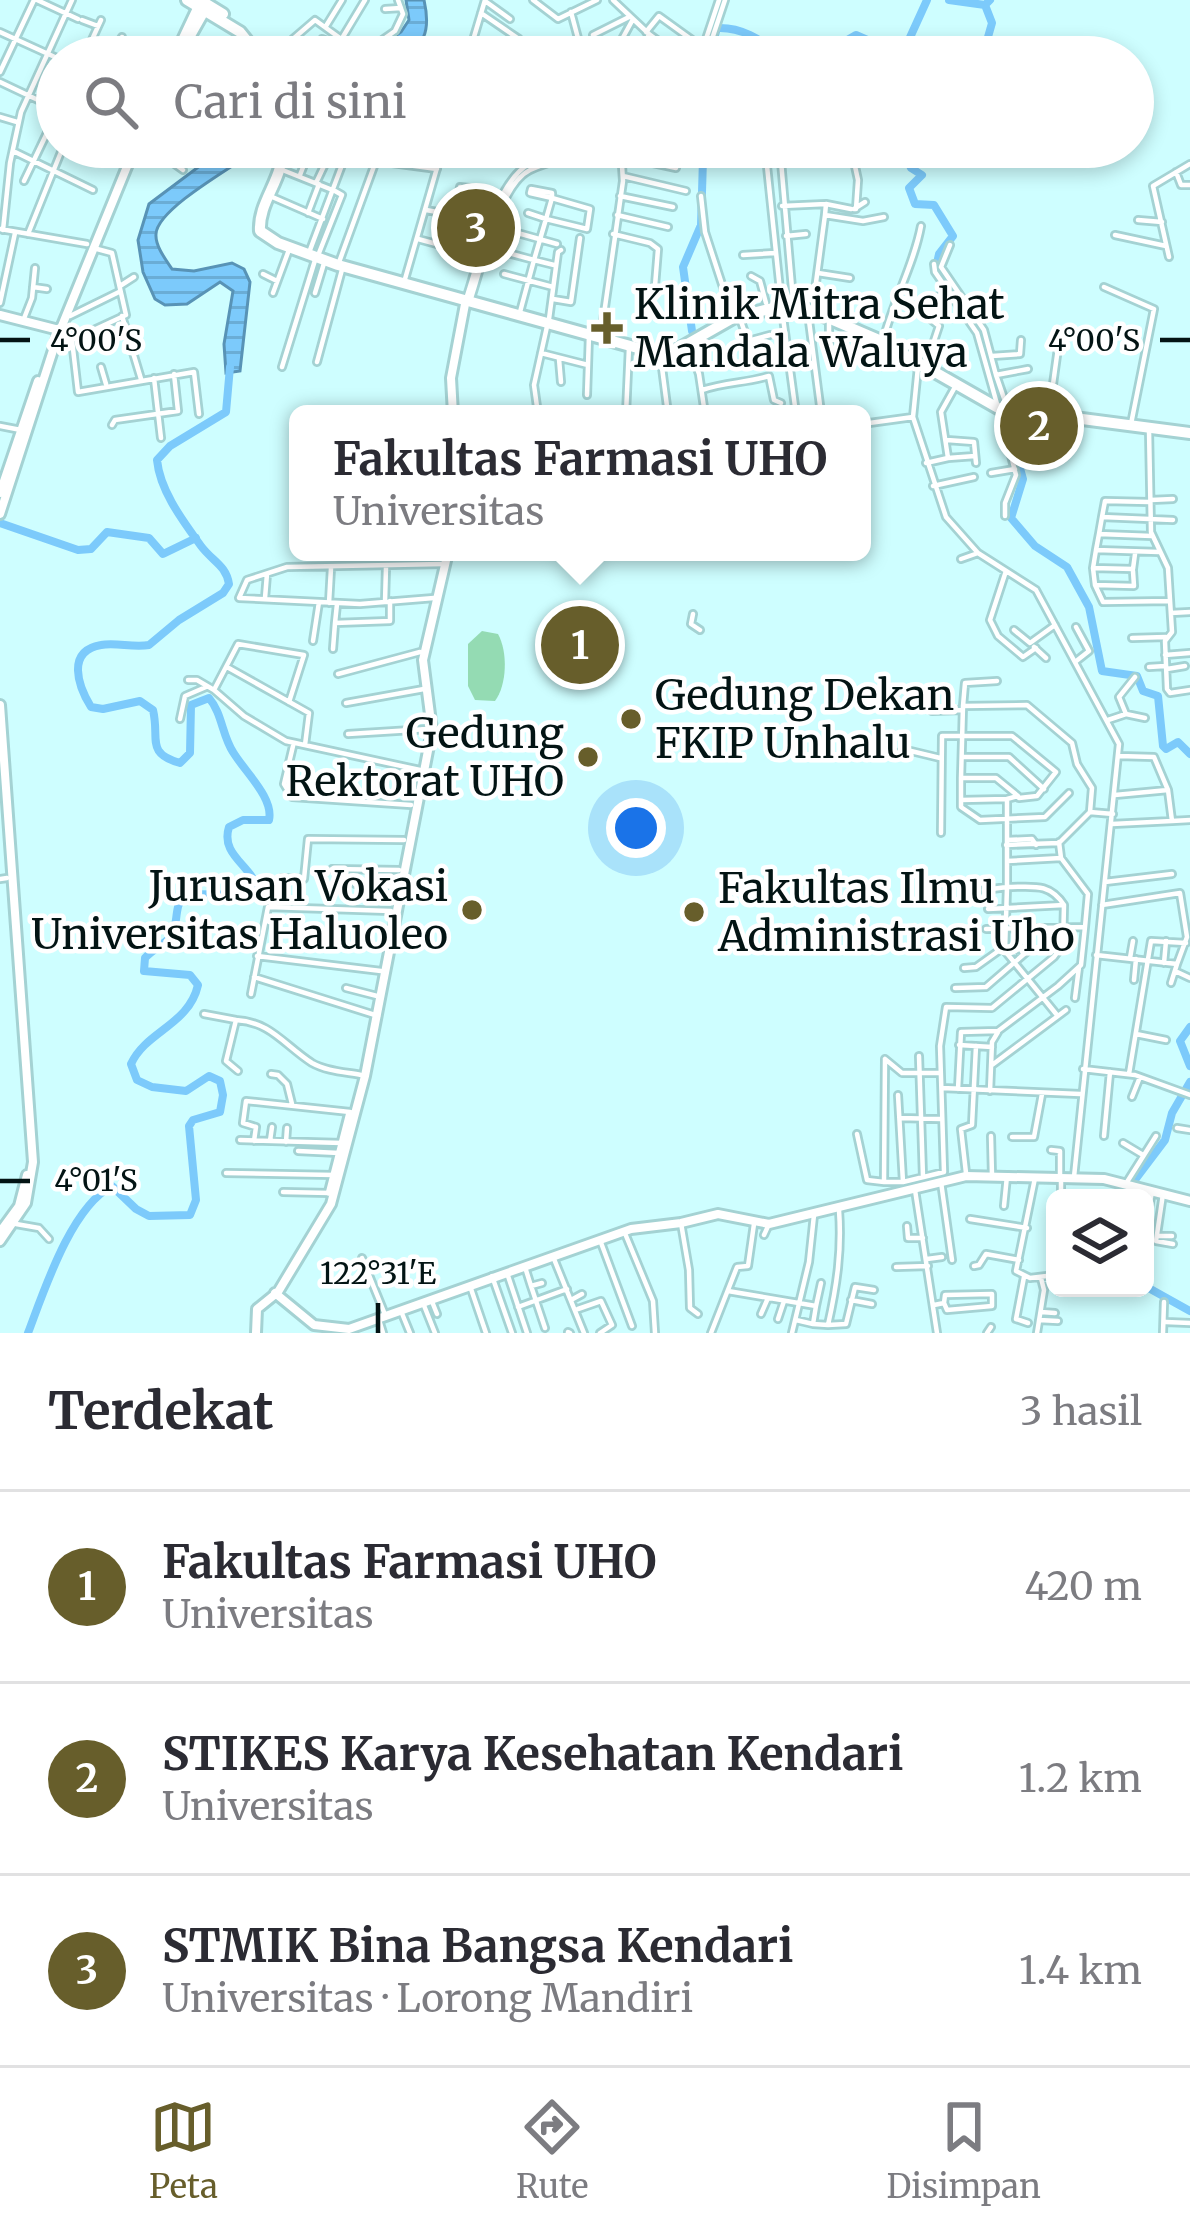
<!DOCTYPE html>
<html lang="id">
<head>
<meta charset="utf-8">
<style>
	body { margin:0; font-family:Merriweather,serif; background:#f7f7f7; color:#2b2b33 }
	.controls { position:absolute; right:36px; bottom:36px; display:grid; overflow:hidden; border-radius:18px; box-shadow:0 6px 18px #0003 }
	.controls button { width:108px; height:108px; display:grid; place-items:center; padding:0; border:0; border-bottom:3px solid #e1e1e2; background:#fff; color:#2b2b33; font:60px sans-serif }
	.you { position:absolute; left:636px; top:828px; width:42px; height:42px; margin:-30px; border:9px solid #fff; border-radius:50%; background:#1a73e8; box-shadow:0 0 0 18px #1a73e833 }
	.badge { display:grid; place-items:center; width:78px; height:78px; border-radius:50%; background:#675e2b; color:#fff; font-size:39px; font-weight:700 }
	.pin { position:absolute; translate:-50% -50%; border:6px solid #fff; box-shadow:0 3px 12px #0006 }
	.popup { position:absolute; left:289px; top:405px; width:582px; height:156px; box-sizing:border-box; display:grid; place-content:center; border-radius:18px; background:#fff; filter:drop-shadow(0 3px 9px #0005); font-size:39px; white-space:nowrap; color:#7c7c81 }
	.popup b { font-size:45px; color:#2b2b33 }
	.popup::after { content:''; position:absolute; left:50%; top:100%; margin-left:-24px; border:24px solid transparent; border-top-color:#fff }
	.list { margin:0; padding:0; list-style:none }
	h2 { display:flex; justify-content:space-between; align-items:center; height:156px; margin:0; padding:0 48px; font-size:51px }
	h2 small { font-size:39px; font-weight:400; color:#7c7c81 }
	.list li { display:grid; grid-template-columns:78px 1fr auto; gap:36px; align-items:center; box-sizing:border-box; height:192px; padding:0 48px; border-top:3px solid #e1e1e2 }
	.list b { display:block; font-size:45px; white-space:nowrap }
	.list p { margin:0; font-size:39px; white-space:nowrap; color:#7c7c81 }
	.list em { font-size:39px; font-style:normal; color:#7c7c81 }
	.icon { flex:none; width:66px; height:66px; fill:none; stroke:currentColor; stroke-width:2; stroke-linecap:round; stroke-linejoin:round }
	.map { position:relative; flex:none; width:1190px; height:1333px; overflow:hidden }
	.search { position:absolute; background:#fff; box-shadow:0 6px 18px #0003; left:36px; right:36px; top:36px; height:132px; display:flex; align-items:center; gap:30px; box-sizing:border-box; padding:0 42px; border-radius:66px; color:#7c7c81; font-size:45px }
	.sheet { height:732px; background:#fff }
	nav { display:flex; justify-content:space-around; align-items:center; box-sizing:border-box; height:168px; border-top:3px solid #e1e1e2; background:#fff; font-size:33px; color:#7c7c81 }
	nav a { display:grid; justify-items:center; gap:6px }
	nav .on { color:#675e2b }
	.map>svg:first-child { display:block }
	.grass { fill:#94dbb3 }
	.water { fill:url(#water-rules); stroke:#5893b6; stroke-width:3 }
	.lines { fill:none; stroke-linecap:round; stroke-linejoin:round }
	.river { stroke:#7ccafb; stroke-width:8 }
	.street-casing { stroke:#a4d2d3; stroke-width:10 }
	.secondary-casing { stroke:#a4d2d3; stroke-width:14 }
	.highway-casing { stroke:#a4d2d3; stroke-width:16 }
	.street { stroke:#fff; stroke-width:4.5 }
	.secondary { stroke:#fff; stroke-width:8 }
	.highway { stroke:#fff; stroke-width:10 }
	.ticks { fill:none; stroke:#031414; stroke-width:4.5 }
	.poi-dot { fill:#675e2b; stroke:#fff; stroke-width:4.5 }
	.labels { text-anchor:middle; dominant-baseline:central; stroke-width:9; stroke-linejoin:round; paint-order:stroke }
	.poi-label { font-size:42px; fill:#031414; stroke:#fff; text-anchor:start }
	.ticks-label { font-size:30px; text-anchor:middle; fill:#031414; stroke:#fff; stroke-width:9; stroke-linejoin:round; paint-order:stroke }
</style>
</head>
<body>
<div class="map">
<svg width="1190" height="1333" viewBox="0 0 1190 1333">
	<defs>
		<pattern id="water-rules" width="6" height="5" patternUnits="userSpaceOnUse" patternTransform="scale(3)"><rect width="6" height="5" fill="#7ccafb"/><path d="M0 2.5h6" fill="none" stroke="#6aadd6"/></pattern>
	</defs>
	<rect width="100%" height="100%" fill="#cefeff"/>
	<path class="grass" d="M482 631 498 634C508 652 507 685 495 701L475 700 468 686V644Z"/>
	<path class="water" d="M406 0H424C436 53 406 57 364 57L401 32 409 20Z
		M225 147H261C238 164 157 208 156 234 155 246 166 260 172 269L194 271 232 263 244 269 250 282 240 371 226 373 224 344 233 291 220 282 187 304 165 305 155 299 143 272 138 240 149 204Z"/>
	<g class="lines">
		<path class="river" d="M949 0 985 5 990 0
			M709 57 717 28C738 27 765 38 775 57
			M829 57 832 49 856 35 881 46 907 44 927 0
			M968 57 994 46 988 37 992 23 985 5
			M902 147 911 168 922 175 909 188 915 204 934 205 953 236 939 254 936 268 981 333 1000 396 1023 479 1011 518 1035 546 1067 567 1089 607 1102 671 1137 676 1143 691 1158 696 1163 746 1166 749 1178 742 1190 754
			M692 331 683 267 701 225 703 159 699 147
			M0 523 78 550 91 549 107 532 149 538 163 554 196 538
			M1190 1027 1180 1041 1190 1066
			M1100 1198 1128 1189 1165 1140 1172 1113 1190 1082
			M1145 1286 1190 1311
			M28 1333C44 1291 71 1207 112 1186L136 1209 149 1216 190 1215 196 1200 189 1126 193 1120 220 1112 223 1095 220 1081 209 1076 186 1091 152 1087 137 1080 131 1064C146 1031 189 1025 198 985L190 975 144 971 145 958C152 950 166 943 171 936 179 925 173 909 184 894L252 895 258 889C251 865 220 855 229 827L243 820H269C274 798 245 772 233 752 222 735 222 713 209 698L191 705 190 753 180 763C145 753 160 739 153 710L140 701 103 709 91 707C78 686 66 651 101 645 116 642 133 648 149 645L179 620 223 593 229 584C226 565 212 561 201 546 183 521 160 491 157 460L170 446 226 412 230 367"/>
		<defs>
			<path id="street" d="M37 0 78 19
				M533 0 558 19 597 0
				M613 0 649 34 640 57
				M485 1 510 19
				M385 9 401 8
				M571 12 583 57
				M481 13 519 39 517 49
				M82 20 98 26
				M326 26 342 0
				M0 32 57 58
				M646 32 659 16 702 47
				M649 34 680 57
				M593 35 629 17
				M90 44 111 54 122 37
				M501 52 508 57
				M84 57 101 20
				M272 57 315 20 362 54
				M310 57 322 39 338 45 365 0
				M358 57 395 31 403 14 398 0
				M411 57 418 50
				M445 57 447 53
				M468 57 485 0
				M511 57 517 49 530 57
				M550 57 555 52
				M620 57 621 41 632 21
				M700 57 719 0
				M706 57 725 0
				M0 72 34 0
				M0 82 57 109
				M0 117 17 122
				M151 147 183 170
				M462 147 524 163 529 151
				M765 147 781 300
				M13 151 93 190
				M621 156 676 168
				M707 159 710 152 748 147
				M735 159 765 155
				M392 163 437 169
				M285 171 335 191
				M1176 172 1181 185H1190
				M300 175 311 147
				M623 176 686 191
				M24 181 57 112
				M316 183 333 147
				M531 189 552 193V198
				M531 189 530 193 552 198
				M270 196 323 219
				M620 196 673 207
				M701 196 705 232 732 315
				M552 198 590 209 587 229 546 219Z
				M826 204 851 209
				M782 206 826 204 825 215
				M854 209 865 202
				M426 210 454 215
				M308 213 319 184
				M617 215 668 227
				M1138 220 1162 222
				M0 229 87 244
				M3 230 10 163 21 112 72 0
				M514 232 557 244
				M450 233 460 187 469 188
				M28 234 63 147
				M613 234 650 243 658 249 655 286
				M1115 235 1166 246
				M786 236 806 234
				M418 239 444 246
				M950 245 941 267 984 330 996 375
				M310 250 345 157
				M319 253 342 195 335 191
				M508 253 534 260 546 219 528 213
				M743 255 775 253
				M1169 257 1153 186 1190 164
				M934 264 935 272 977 333 997 404
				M338 265 381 147
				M818 273 850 278
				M263 274 277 281
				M504 274 553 287
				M751 276 760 281 766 303
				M405 279 443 147
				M120 286 134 277
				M33 287 47 289
				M1104 287 1154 309 1131 424
				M273 293 290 247
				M315 293 325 260
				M471 298C482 266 499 185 530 170 558 157 594 154 624 147
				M466 299C479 262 495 180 531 163 551 155 576 152 597 147
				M553 299 571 302 580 238
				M793 300 781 161 853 157 858 180 856 209
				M0 303 15 233
				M813 305 825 215 863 221 884 217
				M782 310 796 414
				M520 312 534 260 554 265
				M808 313 821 413
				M70 316 119 292
				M122 316 141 379
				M739 316 748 341 770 335
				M549 319 558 252 561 250
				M23 321 32 298 35 268
				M829 323V343
				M601 335 623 181 621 150
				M884 337C894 299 914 264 921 226
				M60 339 72 340 126 315 112 253 97 249
				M72 340 78 392 194 372 199 414
				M689 345 699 374 705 414
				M660 352 668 414
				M541 353 588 365 589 335
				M992 356 1020 354 1021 340
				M559 359 561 382
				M317 362 343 266
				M926 365 939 326 928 317 929 300 949 292
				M101 367 106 384
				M282 367 316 257
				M918 367 913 417 946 517 978 553 1036 590 1119 744 1074 1177
				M154 378 161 438
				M702 390C726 382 746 383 769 376L774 400 781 403
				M587 395 588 365
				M1007 407 996 375 1028 369
				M1000 413 1016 475 1005 503V516
				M1049 413 1059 341
				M538 414 534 385 548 322
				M626 414 629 347
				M1026 415 1031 459 1050 464 1055 458
				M862 424 913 417
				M112 425 115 420 178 411 174 374
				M0 426 21 430
				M1149 430 1151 532 1168 568 1172 632 1165 641 1167 689 1170 693 1190 690
				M947 440 974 442 976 463
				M948 458 975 456
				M926 463 948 458 941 412 955 387
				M991 473 1015 469
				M933 486 974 477
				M1151 500 1173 499
				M1149 502 1105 501 1102 517 1173 520
				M1102 517 1099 534 1152 536
				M1099 534 1096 550 1159 552
				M1096 550 1093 568 1133 569 1135 554
				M961 559 978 553
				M1093 568 1095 585 1134 586 1133 571
				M1006 571 990 620 998 636 1023 657 1036 648
				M1095 585 1103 602 1170 601
				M265 598 267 574
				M434 598 360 604 239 598 247 580 287 567 443 564
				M385 602 386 567
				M329 603 331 568
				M337 604 335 623 390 621V601
				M1171 613 1190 612
				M693 614 691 624 700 630
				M1014 630 1030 643 1055 625
				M1132 638 1166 637
				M313 641 319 602
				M1034 647 1046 658
				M333 649 335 623
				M1165 655 1190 653
				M1075 662 1089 651 1076 627
				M227 667 309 713 305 745
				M1149 667 1165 666
				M1167 669 1185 666
				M338 674 420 652
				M188 680H197L214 690 244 716 286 741 420 770
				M215 688 238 644 304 655 289 702
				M346 703 424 689
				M963 706 965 683 997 681
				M932 711 963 710
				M1126 714 1119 697 1135 677
				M180 719 185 696 206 687
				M1108 720 1126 714 1145 718
				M348 734 428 729
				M293 746 284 784 292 797 411 805
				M876 756 911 751 940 758
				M1119 756 1154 757 1168 790 1172 821 1190 820
				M962 757H1009L1044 789
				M961 778V807L980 820 1045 817 1069 793
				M1115 795 1168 790
				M961 800 1007 799
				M1090 812 1113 814
				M1112 824 1172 821
				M941 833 942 736H1012L1056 772 1037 796 1019 798
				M1007 840 1032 839 1036 845
				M1059 842 1061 858 1088 894 1085 927
				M1007 861 1061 858
				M332 869 399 870
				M282 878 304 879 308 839 404 840
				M0 879 7 878
				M1105 882 1172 874
				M355 884 396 887
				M984 890 1007 887 1005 951 1057 1015
				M1102 905 1180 893 1187 937 1177 964
				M988 909 1064 905
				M1004 949 1058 950
				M1096 955 1177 964 1171 983
				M257 956 381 971
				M1130 958 1133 941
				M1164 963 1166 941
				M964 968 976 967 1004 947
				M1175 971 1190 978
				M254 977 378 1016
				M1134 980 1136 959
				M346 988 377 996
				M955 988 986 987 1030 949
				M251 994 268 907 391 911
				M1075 998 1079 967
				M204 1014 236 1020
				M1136 1034 1166 1040
				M959 1045 992 1047
				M919 1056 923 1177
				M885 1059 884 1182H903L898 1095
				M885 1059 902 1073H940
				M992 1065 1066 1010
				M1083 1069 1135 1075 1190 1095
				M238 1071 226 1061 236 1020C271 1022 284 1045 312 1063 326 1071 345 1072 361 1075
				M271 1074 278 1075 287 1084 292 1104
				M1129 1074 1151 941 1186 943
				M942 1088 1080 1094
				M958 1089 961 1032 998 1031 1058 986 1081 965 1085 927 986 929
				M990 1091 992 1042 998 1032
				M1132 1097 1140 1077
				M900 1118 941 1119
				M1177 1128 1190 1130
				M857 1134 867 1180 884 1182
				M991 1136 992 1176
				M1104 1136 1110 1072
				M1012 1137H1034L1042 1094
				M240 1140 342 1143
				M254 1141 256 1127 243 1123 246 1101 350 1112
				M270 1141 272 1127
				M286 1142 287 1128
				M1123 1143 1143 1155
				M1051 1150 1060 1151V1174
				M298 1151 339 1153
				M226 1173 334 1175
				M966 1173 961 1129 972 1125 976 1046
				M1035 1178 1016 1271 1030 1278 1055 1275
				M903 1182 944 1172 940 1046 946 1007 992 1008 1054 957 1063 945 1064 905C1049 882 1032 887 1007 887 1007 857 1007 828 1007 799L1018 796 996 778H961L963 706 1027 705 1072 743 1077 764 1092 788 1090 812 1059 843 1006 845
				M941 1182 952 1260
				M1127 1182 1156 1136
				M915 1190 937 1333
				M283 1192 330 1193
				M1163 1194 1156 1241 1173 1244
				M1061 1198V1180
				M1004 1206 1007 1176
				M970 1219 1027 1228
				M681 1223 689 1270 690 1308 698 1314
				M16 1224 39 1228 49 1239
				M907 1226 908 1238H923
				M624 1231 653 1301 655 1333
				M1145 1232 1152 1191
				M764 1235 769 1224
				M1157 1236H1172
				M600 1240 632 1326
				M362 1258 386 1317
				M554 1259 584 1333
				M927 1259 942 1257
				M974 1266 979 1265 986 1254 1019 1260
				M525 1267 531 1286 542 1283
				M896 1267 928 1266
				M507 1273 527 1333
				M492 1276 512 1333
				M1024 1277 1016 1319 1028 1323
				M470 1286 486 1333
				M531 1286 545 1328
				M728 1291 816 1306 813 1324 796 1320
				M431 1299 437 1314
				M571 1300 582 1294
				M851 1300 872 1304
				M423 1303 435 1333
				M934 1305 944 1303 945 1295 992 1294V1306L947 1310 944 1303
				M816 1306 821 1283
				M518 1307 567 1289
				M578 1309 601 1301 612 1325 600 1333
				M401 1311 410 1333
				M1041 1312 1055 1313
				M761 1314 768 1298
				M778 1319 784 1301
				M379 1320 383 1333
				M1039 1320 1058 1321
				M1166 1322 1190 1323
				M813 1324 828 1325C837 1285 842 1250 839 1210
				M828 1325 846 1324 855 1287 874 1290
				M568 1332 570 1333
				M711 1333 737 1267 748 1266 754 1224
				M792 1333 809 1262 814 1215
				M987 1333 991 1327
				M1037 1333 1044 1290 1041 1278
				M1163 1333 1164 1302"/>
			<path id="secondary" d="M174 57 199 4
				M179 57 205 11
				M0 315 55 329
				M453 414 451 378 466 299
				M0 493 38 381
				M0 514 57 338 135 147
				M0 705 33 1162 26 1203 0 1241
				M330 1192 350 1114
				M0 1232 19 1206 27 1175
				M275 1293 314 1325 349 1329 631 1229 681 1223 718 1214 769 1224 966 1176 1104 1179 1190 1201
				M256 1333 257 1309 278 1292 331 1204 365 1076 432 730 423 660 448 552"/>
			<path id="highway" d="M187 0 240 32 260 57
				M200 0 223 14
				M282 147C285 178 258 201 260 231L278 243 338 265 652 352 675 351 733 318 793 303 877 339 998 408 1190 433"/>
		</defs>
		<use href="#street" class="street-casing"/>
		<use href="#secondary" class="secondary-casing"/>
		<use href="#highway" class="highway-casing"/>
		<use href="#street" class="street"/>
		<use href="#secondary" class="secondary"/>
		<use href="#highway" class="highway"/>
	</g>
	<path class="ticks" d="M0 340H30M1160 340H1190M0 1181H30M378 1303V1333"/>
	<g class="poi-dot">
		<path d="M601 310h12v12h12v12h-12v12h-12v-12h-12v-12h12z"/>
		<circle cx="631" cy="719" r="12"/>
		<circle cx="588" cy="757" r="12"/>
		<circle cx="472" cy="910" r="12"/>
		<circle cx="694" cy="912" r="12"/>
	</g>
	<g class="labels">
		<g class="poi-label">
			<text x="634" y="304">Klinik Mitra Sehat<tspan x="634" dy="48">Mandala Waluya</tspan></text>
			<text x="655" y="695">Gedung Dekan<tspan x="655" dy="48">FKIP Unhalu</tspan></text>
			<text x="564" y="733" text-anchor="end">Gedung<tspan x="564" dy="48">Rektorat UHO</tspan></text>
			<text x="448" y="886" text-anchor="end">Jurusan Vokasi<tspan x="448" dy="48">Universitas Haluoleo</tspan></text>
			<text x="718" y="888">Fakultas Ilmu<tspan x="718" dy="48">Administrasi Uho</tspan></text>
		</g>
	</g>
	<g class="ticks-label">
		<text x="96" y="351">4°00'S</text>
		<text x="1094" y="351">4°00'S</text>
		<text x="96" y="1191">4°01'S</text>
		<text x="378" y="1284">122°31'E</text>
	</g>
</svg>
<div class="controls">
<button><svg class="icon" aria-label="layers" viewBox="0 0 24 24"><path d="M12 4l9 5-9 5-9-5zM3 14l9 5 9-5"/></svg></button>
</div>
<div class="you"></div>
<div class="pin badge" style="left:580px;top:645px">1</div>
<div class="popup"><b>Fakultas Farmasi UHO</b>Universitas</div>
<div class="pin badge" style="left:1039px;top:426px">2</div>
<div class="pin badge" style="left:476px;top:228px">3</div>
<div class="search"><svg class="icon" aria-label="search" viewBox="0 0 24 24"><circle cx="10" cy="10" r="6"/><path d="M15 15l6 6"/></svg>Cari di sini</div>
</div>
<section class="sheet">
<h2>Terdekat<small>3 hasil</small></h2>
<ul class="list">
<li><span class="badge">1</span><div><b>Fakultas Farmasi UHO</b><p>Universitas</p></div><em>420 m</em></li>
<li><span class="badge">2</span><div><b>STIKES Karya Kesehatan Kendari</b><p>Universitas</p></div><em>1.2 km</em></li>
<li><span class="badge">3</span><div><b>STMIK Bina Bangsa Kendari</b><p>Universitas · Lorong Mandiri</p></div><em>1.4 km</em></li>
</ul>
</section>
<nav>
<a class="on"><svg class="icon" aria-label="map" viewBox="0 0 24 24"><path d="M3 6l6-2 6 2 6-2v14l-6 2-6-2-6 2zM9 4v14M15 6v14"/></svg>Peta</a>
<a><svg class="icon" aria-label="directions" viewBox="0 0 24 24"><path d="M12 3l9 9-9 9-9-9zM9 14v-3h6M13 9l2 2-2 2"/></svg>Rute</a>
<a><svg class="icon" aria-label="saved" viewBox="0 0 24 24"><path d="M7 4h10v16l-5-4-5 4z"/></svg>Disimpan</a>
</nav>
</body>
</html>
